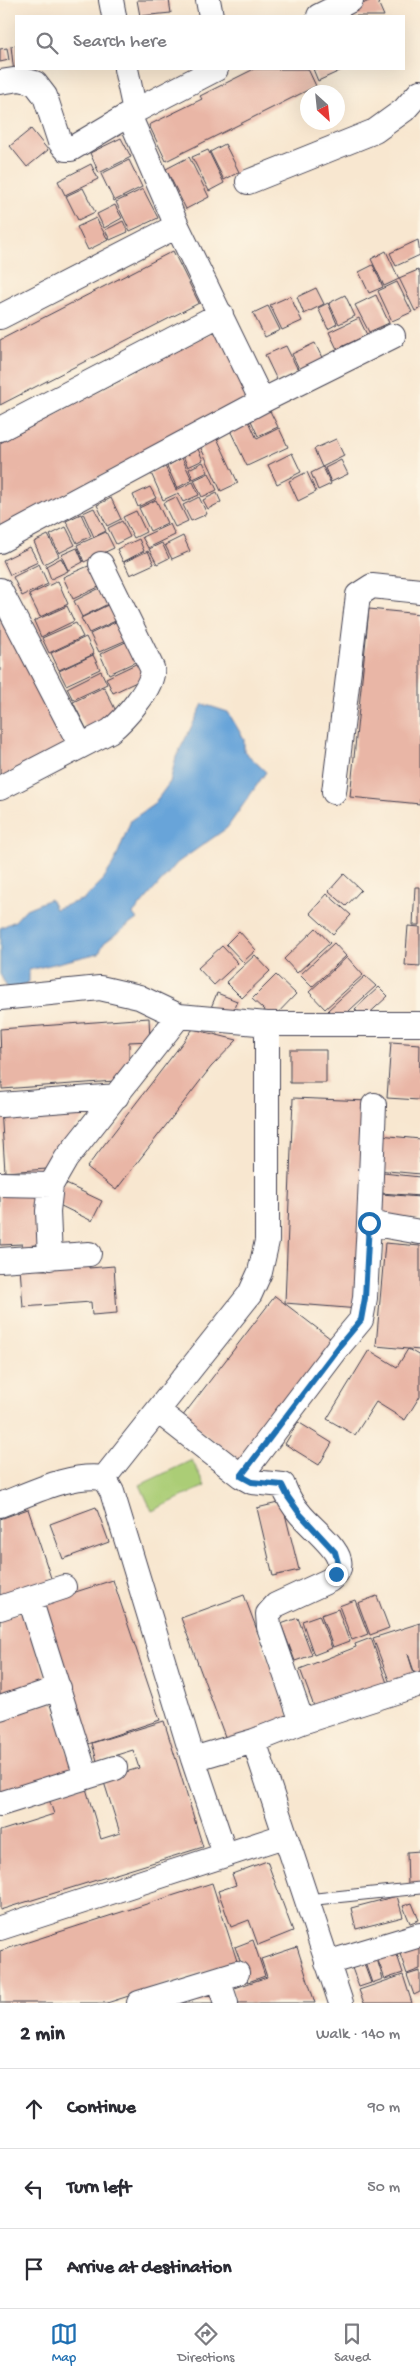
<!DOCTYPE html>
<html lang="en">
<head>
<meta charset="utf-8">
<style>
	body { margin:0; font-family:"Gochi Hand",sans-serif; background:#f2f2f3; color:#2b2b33 }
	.compass { position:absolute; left:300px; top:85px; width:45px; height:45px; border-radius:50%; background:#fff; box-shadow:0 5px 20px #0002; rotate:153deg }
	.stop { position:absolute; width:15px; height:15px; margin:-11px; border:4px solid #1f6fb2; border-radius:50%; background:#fff }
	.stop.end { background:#1f6fb2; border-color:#fff; box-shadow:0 1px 5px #0008 }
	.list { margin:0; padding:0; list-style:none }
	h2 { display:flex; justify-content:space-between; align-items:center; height:65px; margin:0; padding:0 20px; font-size:21px }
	h2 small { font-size:16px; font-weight:400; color:#7c7c81 }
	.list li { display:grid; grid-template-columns:32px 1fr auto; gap:15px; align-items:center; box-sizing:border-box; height:80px; padding:0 20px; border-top:1px solid #e1e1e2 }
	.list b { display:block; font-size:19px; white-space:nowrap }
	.list em { font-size:16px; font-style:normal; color:#7c7c81 }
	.icon { flex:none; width:28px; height:28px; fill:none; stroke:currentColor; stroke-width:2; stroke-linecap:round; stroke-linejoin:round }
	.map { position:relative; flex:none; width:420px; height:2003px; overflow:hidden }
	.search { position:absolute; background:#fff; box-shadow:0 5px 20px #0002; left:15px; right:15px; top:15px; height:55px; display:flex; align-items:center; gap:12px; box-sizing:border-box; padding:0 18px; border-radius:0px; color:#7c7c81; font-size:19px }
	.sheet { height:305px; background:#fff }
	nav { display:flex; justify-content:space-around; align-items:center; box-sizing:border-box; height:70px; border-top:1px solid #e1e1e2; background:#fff; font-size:14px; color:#7c7c81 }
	nav a { display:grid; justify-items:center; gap:2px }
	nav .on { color:#1f6fb2 }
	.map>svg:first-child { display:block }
	.green { fill:#abcd76; stroke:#667858 }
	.water { fill:#68a4d9; stroke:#45638a }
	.building { fill:#e9b6a6 }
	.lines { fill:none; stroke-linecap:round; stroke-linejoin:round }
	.lane-casing { stroke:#424051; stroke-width:13 }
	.street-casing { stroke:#424051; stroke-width:26 }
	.lane { stroke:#fff; stroke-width:11 }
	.street { stroke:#fff; stroke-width:24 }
	.route { stroke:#1f6fb2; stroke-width:6 }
</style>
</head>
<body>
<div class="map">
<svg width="420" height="2003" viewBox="0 0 420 2003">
	<rect width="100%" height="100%" fill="#fcf5e5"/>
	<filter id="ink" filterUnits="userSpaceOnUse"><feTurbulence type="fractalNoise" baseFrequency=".02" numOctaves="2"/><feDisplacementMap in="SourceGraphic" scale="10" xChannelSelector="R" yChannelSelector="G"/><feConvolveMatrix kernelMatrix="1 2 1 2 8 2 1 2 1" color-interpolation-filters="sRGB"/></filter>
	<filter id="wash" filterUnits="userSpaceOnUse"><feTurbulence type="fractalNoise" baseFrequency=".0096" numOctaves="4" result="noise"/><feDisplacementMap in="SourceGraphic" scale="20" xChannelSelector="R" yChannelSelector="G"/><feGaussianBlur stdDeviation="1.12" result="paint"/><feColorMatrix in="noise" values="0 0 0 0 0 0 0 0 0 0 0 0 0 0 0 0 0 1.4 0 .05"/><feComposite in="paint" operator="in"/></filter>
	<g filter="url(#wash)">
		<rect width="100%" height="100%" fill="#f8e7d0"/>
		<path class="green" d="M192 1460 205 1486 152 1511 140 1485Z"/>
		<path class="water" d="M203 704 228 712 244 739V751L266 772 227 828 177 863 133 914 137 919 104 943 99 953 29 970V982L9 992 0 974V928L15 921 26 909 50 899 55 909 84 899 102 881 114 863 131 820 153 805 170 782 176 757Z"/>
		<g id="blocks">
			<path class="building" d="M137 0H169L171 13 140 16Z
				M371 0H377L384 16H342L341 14Z
				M16 45V69H31V71L14 73 11 46Z
				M7 48 9 60 0 62V49Z
				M254 69H308L316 86 166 161 149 125 202 99 200 96Z
				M313 69H344L318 81Z
				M31 129 48 150 27 167 10 146Z
				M121 138 131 157 99 173 90 153Z
				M225 144 239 172 224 180 210 152Z
				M208 150 224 183 209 191 192 157Z
				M189 157 209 197 186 209 166 169Z
				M129 160 142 187 114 201 101 174Z
				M91 164 98 179 65 195 58 181Z
				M83 188 95 212 78 220 66 196Z
				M143 189 158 218 130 231 116 202Z
				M115 205 122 218 104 228 97 214Z
				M96 218 108 240 88 250 77 227Z
				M123 221 128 232 110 240 105 230Z
				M418 240 420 255 396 266 390 253Z
				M173 251 199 303 0 405V340Z
				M386 251 399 279 384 286 371 259Z
				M373 265 383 287 369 293 359 272Z
				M418 270 420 274V309L415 311 399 278Z
				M397 282 412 312 392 321 378 291Z
				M316 288 324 304 304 314 297 297Z
				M345 295 355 316 339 324 329 303Z
				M376 295 389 323 369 332 355 305Z
				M290 296 302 321 282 330 270 305Z
				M328 303 337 324 328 329 318 308Z
				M268 306 280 330 265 337 253 313Z
				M359 318 367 335 337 349 329 332Z
				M217 330 252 396 0 529V443Z
				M315 343 324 362 301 373 292 354Z
				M286 346 298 370 277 380 265 355Z
				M268 407 278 427 258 436 249 416Z
				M248 419 257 439 279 428 288 447 247 466 229 428Z
				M216 436 238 483 221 491 199 444Z
				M336 439 344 456 322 467 314 449Z
				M197 447 203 460 188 467 182 454Z
				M292 453 301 472 277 484 268 465Z
				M182 458 192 480 177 488 167 466Z
				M341 460 348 474 331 482 325 468Z
				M203 462 208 472 193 479 189 469Z
				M165 466 176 490 193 482 199 495 183 502 178 493 163 500 151 473Z
				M323 467 331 484 318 490 311 473Z
				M307 472 316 492 298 501 289 481Z
				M209 473 217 490 202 497 194 480Z
				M150 487 156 498 138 507 133 495Z
				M217 493 221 502 208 509 203 500Z
				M176 497 188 521 175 527 163 503Z
				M199 497 207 514 191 521 183 505Z
				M111 498 121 519 107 526 97 505Z
				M156 500 167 523 150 531 139 508Z
				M94 508 106 531 94 537 83 513Z
				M136 511 146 532 134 538 123 517Z
				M81 514 91 536 77 543 66 521Z
				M122 521 130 537 116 544 108 528Z
				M170 524 175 535 148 548 142 537Z
				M66 527 75 545 59 553 50 535Z
				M106 532 114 548 84 562 77 545Z
				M48 535 59 556 44 564 34 542Z
				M183 536 190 551 172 559 165 545Z
				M139 539 144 551 123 562 117 549Z
				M162 543 169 558 157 564 149 549Z
				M30 547 38 562 10 575 3 560Z
				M77 548 83 562 68 570 61 555Z
				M148 551 154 564 130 575 124 562Z
				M61 558 68 571 51 579 46 566Z
				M39 564 48 584 22 596 13 577Z
				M93 564 103 585 73 599 63 577Z
				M58 581 68 604 40 617 29 595Z
				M104 586 112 602 82 617 74 601Z
				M114 602 122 618 89 633 81 618Z
				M0 603 71 742 2 777 0 773Z
				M67 606 74 621 41 637 34 621Z
				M369 609 420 614V804L350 797Z
				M122 619 131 638 99 652 90 634Z
				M76 623 83 637 49 653 42 638Z
				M86 637 94 654 59 670 51 653Z
				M132 639 142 659 109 674 100 654Z
				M93 655 100 669 66 685 59 671Z
				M138 663 145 678 113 693 106 678Z
				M101 671 107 684 73 700 67 688Z
				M104 687 119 717 88 732 73 702Z
				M344 874 361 890 346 906 329 891Z
				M415 887H420V925H413Z
				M327 894 351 915 333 934 310 913Z
				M408 926 420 927V966L405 965Z
				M316 928 330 943 297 973 284 959Z
				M239 931 256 950 243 962 226 944Z
				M334 943 346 956 312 987 300 975Z
				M222 946 238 963 214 985 198 968Z
				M255 955 270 971 242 998 226 982Z
				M347 957 363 975 325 1009 309 992Z
				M276 975 296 994 273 1018 252 999Z
				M365 976 376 986 338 1021 328 1010Z
				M379 987 388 996 363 1019 355 1009Z
				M217 993 237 1001 230 1018 210 1010Z
				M149 1018 150 1041 129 1042V1077L115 1081 2 1089 0 1029Z
				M193 1029 237 1040 211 1067 116 1190 87 1167Z
				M391 1042 420 1044 419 1100 387 1098Z
				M290 1050H326V1083H290Z
				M293 1098 368 1101 359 1309 285 1303Z
				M96 1102 57 1151 47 1169 5 1172 1 1108Z
				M380 1135 420 1139V1174L377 1170Z
				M383 1173 420 1177V1196L381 1193Z
				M64 1183 102 1201 92 1221 55 1203Z
				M41 1191 45 1250 22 1251V1244L0 1245V1194Z
				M381 1194 420 1197V1220L379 1216Z
				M385 1243 420 1246V1350L408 1349 420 1356V1396L405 1420 376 1402 355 1435 327 1419 369 1350 397 1367 408 1349 376 1346Z
				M89 1263V1268L114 1266 117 1313 92 1315 91 1302 23 1307 20 1268Z
				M275 1296 335 1342 242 1462 182 1417Z
				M298 1422 332 1443 319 1465 285 1444Z
				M282 1502 299 1570 273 1576 257 1508Z
				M96 1507 109 1542 63 1559 50 1524Z
				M28 1509 52 1581 0 1598V1519Z
				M113 1580 160 1720 88 1744 41 1603Z
				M244 1595 290 1719 227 1742 181 1618Z
				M377 1596 389 1628 370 1635 358 1603Z
				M355 1600 368 1634 352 1640 339 1606Z
				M338 1609 349 1641 333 1647 321 1615Z
				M25 1611 47 1683 0 1698V1619Z
				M319 1615 332 1648 314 1655 302 1621Z
				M298 1618 312 1655 295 1661 281 1624Z
				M420 1623V1673L415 1674 408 1654 414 1674 390 1683 373 1638Z
				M371 1638 387 1683 315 1709 300 1669 356 1647 355 1644Z
				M52 1702 74 1774 0 1797V1718Z
				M164 1721 203 1847 0 1910V1831L54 1814 48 1796 85 1785 101 1839 120 1833 103 1779 139 1768 133 1750 97 1761 92 1743Z
				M420 1851V1885H408L407 1852Z
				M267 1861 293 1931 258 1945 249 1920 231 1927 218 1891 236 1885 232 1874Z
				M212 1883 237 1961 107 2003H0V1951Z
				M397 1896 403 1917 356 1929 351 1908Z
				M412 1903 419 1920 410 1923 403 1906Z
				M253 1940 265 1976 248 1982 235 1947Z
				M297 1947 315 2003H236L232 1989 267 1977 261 1959Z
				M420 1947V1969L407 1974 400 1954Z
				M396 1952 403 1973 385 1979 377 1958Z
				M377 1959 383 1979 372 1983 365 1963Z
				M364 1964 371 1983 359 1987 352 1968Z
				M420 1971V1992L414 1995 407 1975Z
				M403 1975 412 2003H364L359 1990Z
				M211 1990 216 2003H171Z"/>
		</g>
	</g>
	<g filter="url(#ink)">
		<use href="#blocks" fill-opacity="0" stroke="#424051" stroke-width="1"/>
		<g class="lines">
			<defs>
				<path id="lane" d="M307 1900 420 1888"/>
				<path id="street" d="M111 0 114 16
					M208 0 211 16
					M319 16 351 0
					M126 69 135 111
					M0 82 20 79 35 83 45 96 60 142 66 149H71L135 111 216 69
					M129 115 177 226 262 401
					M248 182 375 131 404 110 420 92
					M0 317 177 226
					M0 429 221 314
					M0 541 262 401 393 336
					M0 590 81 746
					M0 788 110 731C123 721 156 685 152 668L101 564
					M334 792 358 595 372 586 420 591
					M0 998 100 988 139 997 179 1016 267 1024H420
					M1 1105 117 1096
					M0 1184 51 1185
					M369 1223 420 1232
					M50 1258 48 1211 51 1185 66 1159 179 1016
					M0 1260 89 1254
					M158 1411 241 1476 252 1482 283 1485C287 1496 293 1506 301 1515 310 1526 336 1546 339 1560 341 1569 337 1574 330 1580L276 1605 268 1614 269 1627 302 1722
					M241 1476 340 1345 361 1320 365 1298 369 1223 374 1105
					M104 1478 250 1294 260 1272 267 1241V1024
					M104 1478 112 1492 193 1759 225 1854
					M0 1505C32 1493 70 1473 104 1478
					M30 1599 86 1777
					M0 1608 64 1587
					M0 1708 59 1688
					M254 1741 341 2003
					M193 1759 254 1741 302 1722 420 1684
					M0 1804 115 1768
					M0 1928 284 1836
					M327 1963 420 1935
					M218 1979 226 2003
					M139 2003 237 1973"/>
			</defs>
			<use href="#lane" class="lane-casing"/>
			<use href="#street" class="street-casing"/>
			<use href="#lane" class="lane"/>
			<use href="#street" class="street"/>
		</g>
	</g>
	<g class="lines" filter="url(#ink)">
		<path class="route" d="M336 1574 339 1567 335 1552 300 1514 288 1497 282 1485 252 1482 241 1476 340 1345 361 1320 365 1298 369 1223"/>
	</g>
</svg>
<svg class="compass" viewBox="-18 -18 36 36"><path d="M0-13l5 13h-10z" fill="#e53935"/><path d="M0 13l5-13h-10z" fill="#7c7c81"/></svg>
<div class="stop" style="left:369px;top:1223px"></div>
<div class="stop end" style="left:336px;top:1574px"></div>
<div class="search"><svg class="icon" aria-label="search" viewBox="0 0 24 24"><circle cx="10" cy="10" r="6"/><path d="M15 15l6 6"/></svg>Search here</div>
</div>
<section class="sheet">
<h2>2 min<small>Walk · 140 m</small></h2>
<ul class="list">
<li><svg class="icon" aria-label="ahead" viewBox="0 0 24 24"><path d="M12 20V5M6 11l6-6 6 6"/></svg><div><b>Continue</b></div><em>90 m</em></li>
<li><svg class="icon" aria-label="left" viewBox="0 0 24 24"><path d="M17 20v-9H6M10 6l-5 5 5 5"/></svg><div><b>Turn left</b></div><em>50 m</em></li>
<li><svg class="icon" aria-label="arrive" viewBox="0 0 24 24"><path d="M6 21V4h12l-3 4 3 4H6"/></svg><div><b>Arrive at destination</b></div></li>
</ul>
</section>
<nav>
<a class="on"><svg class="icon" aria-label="map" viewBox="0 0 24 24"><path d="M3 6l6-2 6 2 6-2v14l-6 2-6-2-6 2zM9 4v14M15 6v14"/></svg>Map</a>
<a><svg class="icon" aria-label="directions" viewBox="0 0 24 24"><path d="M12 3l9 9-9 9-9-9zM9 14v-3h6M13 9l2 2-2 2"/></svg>Directions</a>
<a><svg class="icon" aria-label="saved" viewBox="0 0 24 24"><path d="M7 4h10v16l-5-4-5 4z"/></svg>Saved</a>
</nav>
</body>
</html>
